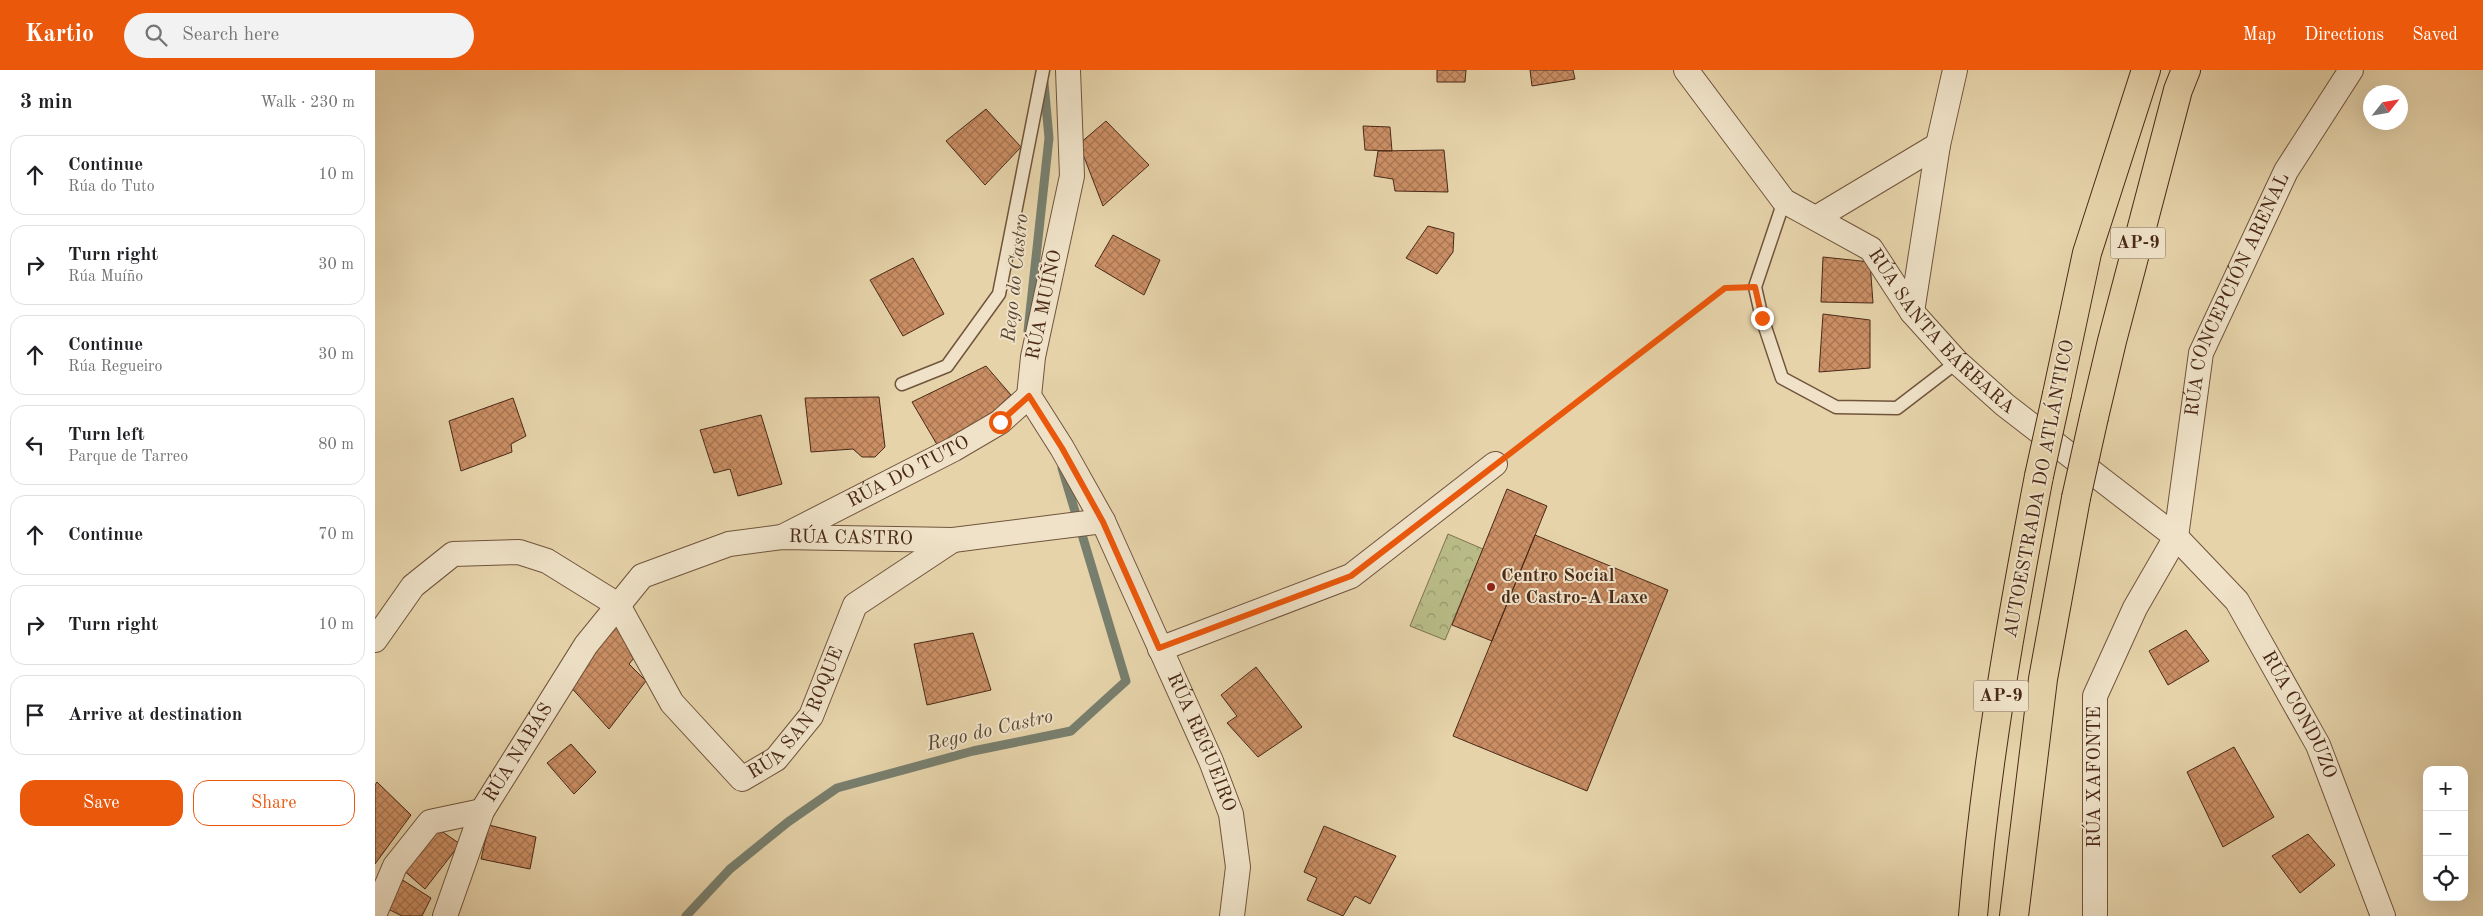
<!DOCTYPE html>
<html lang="en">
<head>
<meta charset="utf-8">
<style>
	body { margin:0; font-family:"Old Standard TT",serif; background:#f2f2f2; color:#202124 }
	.controls { position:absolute; right:15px; bottom:15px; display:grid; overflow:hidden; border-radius:10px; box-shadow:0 5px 20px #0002 }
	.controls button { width:45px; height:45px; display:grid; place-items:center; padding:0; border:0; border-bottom:1px solid #e0e0e0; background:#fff; color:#202124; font:25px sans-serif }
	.compass { position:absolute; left:1988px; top:15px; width:45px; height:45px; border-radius:50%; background:#fff; box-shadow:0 5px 20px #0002; rotate:59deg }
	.stop { position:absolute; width:15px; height:15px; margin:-11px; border:4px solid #ea580c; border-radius:50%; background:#fff }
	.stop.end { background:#ea580c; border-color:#fff; box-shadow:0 1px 5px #0008 }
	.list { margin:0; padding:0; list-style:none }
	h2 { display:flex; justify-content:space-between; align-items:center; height:65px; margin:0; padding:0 20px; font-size:21px }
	h2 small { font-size:16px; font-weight:400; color:#757577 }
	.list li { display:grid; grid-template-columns:32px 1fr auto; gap:15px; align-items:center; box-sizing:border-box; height:80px; margin:0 10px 10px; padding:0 10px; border:1px solid #e0e0e0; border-radius:15px }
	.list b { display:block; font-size:19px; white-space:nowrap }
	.list p { margin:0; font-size:16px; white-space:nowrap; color:#757577 }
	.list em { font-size:16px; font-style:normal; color:#757577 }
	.actions { display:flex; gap:10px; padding:15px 20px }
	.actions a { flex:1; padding:11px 0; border:1px solid #ea580c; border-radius:15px; text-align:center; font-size:18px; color:#ea580c }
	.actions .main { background:#ea580c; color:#fff }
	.icon { flex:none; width:28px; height:28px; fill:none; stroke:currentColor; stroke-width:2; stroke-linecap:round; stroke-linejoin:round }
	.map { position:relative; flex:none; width:2108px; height:846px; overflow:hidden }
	header { display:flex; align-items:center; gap:30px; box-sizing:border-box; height:70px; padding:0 25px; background:#ea580c; color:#fff }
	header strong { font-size:24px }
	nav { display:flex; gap:28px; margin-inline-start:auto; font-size:18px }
	.search { width:350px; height:45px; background:#f2f2f2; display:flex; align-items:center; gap:12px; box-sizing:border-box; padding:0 18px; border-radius:28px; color:#757577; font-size:19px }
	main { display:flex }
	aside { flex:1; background:#fff }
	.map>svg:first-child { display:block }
	.park { fill:url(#park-crowns); stroke:#81724f }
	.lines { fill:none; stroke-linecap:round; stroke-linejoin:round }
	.stream { stroke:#787f6e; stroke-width:9 }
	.building { fill:url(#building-cross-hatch); stroke:#4a2918 }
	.lane-casing { stroke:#71543c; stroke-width:15 }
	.street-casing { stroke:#71543c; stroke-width:26 }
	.highway-casing { stroke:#4a2918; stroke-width:30 }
	.path { stroke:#4a2918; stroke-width:3; stroke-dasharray:4 2.5; stroke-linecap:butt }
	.lane { stroke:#efe2c8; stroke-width:12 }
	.street { stroke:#efe2c8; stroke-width:24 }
	.highway { stroke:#e6d3aa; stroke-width:28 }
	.highway-bridge-casing { stroke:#4a2918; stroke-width:30; stroke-linecap:butt }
	.highway-bridge { stroke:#e6d3aa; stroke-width:28 }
	.route { stroke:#ea580c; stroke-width:6 }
	.poi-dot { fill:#8f2418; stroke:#efe2c8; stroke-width:2 }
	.labels { text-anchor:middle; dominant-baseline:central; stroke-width:4; stroke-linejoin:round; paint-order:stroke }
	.shield { fill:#efe2c8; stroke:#7c604d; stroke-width:1 }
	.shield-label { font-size:18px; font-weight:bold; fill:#4a2918 }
	.street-label { font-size:19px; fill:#4a2918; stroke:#efe2c8 }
	.poi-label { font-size:19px; font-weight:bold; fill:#4a2918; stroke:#efe2c8; text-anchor:start }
	.water-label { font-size:20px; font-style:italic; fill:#594635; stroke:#efe2c8 }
</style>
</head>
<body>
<header>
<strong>Kartio</strong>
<div class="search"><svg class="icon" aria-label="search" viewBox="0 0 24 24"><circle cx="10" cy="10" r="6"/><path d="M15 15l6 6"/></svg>Search here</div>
<nav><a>Map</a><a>Directions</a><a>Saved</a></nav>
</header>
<main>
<aside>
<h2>3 min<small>Walk · 230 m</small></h2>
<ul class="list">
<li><svg class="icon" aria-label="ahead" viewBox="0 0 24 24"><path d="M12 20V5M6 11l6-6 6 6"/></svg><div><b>Continue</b><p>Rúa do Tuto</p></div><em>10 m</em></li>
<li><svg class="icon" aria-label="right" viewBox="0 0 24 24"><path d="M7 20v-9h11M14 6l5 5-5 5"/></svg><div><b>Turn right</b><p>Rúa Muíño</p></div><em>30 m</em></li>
<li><svg class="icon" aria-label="ahead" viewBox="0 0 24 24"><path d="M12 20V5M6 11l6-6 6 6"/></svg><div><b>Continue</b><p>Rúa Regueiro</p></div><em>30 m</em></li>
<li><svg class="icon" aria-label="left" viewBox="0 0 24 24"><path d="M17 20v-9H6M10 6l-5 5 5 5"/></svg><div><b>Turn left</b><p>Parque de Tarreo</p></div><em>80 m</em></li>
<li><svg class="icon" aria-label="ahead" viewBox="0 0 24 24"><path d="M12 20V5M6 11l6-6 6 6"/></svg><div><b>Continue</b></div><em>70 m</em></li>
<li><svg class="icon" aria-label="right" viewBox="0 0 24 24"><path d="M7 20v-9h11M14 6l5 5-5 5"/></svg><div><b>Turn right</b></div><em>10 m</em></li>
<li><svg class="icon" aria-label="arrive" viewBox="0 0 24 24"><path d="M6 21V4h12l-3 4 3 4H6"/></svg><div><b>Arrive at destination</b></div></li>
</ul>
<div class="actions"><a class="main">Save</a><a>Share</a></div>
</aside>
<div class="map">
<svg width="2108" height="846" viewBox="0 0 2108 846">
	<defs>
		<pattern id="park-crowns" width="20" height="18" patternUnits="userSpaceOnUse" patternTransform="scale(1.25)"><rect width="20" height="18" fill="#b8bb86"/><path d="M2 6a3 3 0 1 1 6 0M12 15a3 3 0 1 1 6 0" fill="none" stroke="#98986d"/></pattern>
		<pattern id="building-cross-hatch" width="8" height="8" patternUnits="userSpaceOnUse" patternTransform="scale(1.25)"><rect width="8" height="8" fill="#cb8f65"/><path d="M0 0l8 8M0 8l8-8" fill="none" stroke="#a77552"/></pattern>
	</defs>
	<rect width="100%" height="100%" fill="#e6d3aa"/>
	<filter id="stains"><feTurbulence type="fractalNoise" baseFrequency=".004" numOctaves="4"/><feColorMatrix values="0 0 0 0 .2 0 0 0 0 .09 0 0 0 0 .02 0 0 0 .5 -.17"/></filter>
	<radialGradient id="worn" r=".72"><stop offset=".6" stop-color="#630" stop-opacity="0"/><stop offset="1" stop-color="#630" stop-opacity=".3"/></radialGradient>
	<path class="park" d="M1073 464 1108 479 1070 570 1035 556Z"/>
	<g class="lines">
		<path class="stream" d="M653 261 674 68 669 13
			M311 846 355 799 413 752 462 718 598 681 696 661 751 611 687 398"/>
	</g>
	<path class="building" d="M1062 0H1091L1090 12H1062Z
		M1155 0H1198L1200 9 1157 16Z
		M611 39 646 77 610 115 571 71Z
		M731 51 774 95 728 136 704 74Z
		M988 56 1015 57 1017 81 990 80Z
		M1069 80 1073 122 1020 121 1018 109 999 106 1003 81Z
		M1053 156 1079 163 1078 182 1062 204 1031 188Z
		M738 165 785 190 769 225 720 196Z
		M1448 187 1495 192 1498 233 1446 232Z
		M538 188 569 244 528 266 495 210Z
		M1448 244 1495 250V298L1444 302Z
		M611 296 636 325 609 351 564 378 537 332Z
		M504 327 510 377 500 387H487L478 379 436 382 430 328Z
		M138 328 151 366 136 374 137 382 86 401 74 351Z
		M386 345 407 414 363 426 355 399 339 403 325 360Z
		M1132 419 1172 436 1117 571 1077 555Z
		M1160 465 1293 520 1212 721 1078 666Z
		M242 552 262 584 254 594 271 611 234 659 192 613Z
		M1811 560 1834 591 1793 615 1774 581Z
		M598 563 616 620 552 635 539 574Z
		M881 597 927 657 883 687 852 653 862 646 846 625Z
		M196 674 221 702 199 724 172 693Z
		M1859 677 1899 747 1848 777 1812 702Z
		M2 712 36 745 0 794V715Z
		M114 755 161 767 155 799 106 789Z
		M949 756 1021 786 995 834 980 826 968 846 932 830 942 808 929 802Z
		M62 758 85 774 50 819 26 798Z
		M1933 764 1960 795 1925 823 1897 786Z
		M26 809 56 828 47 846H27L11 838Z"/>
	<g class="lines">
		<defs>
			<path id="lane" d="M1409 131 1380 217 1387 248 1407 308 1461 337 1522 338 1582 292
				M527 314 572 296 624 224 668 0"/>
			<g id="street">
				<path id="s1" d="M693 0 697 106 658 287 654 326 687 378 728 451 836 691 856 744 863 797 857 846"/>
				<path id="s2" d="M1311 0 1409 131 1496 179 1537 242 1582 292 1630 335 1801 467 1862 531 1943 675 2008 846"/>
				<path d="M1441 148 1563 75"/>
				<path d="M1537 242 1563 75 1580 0"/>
				<path id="s3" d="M409 466 579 379 625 352 654 326"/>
				<path id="s4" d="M0 570 38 516 78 484 144 482 172 491 243 535 297 633 367 709 401 689 436 646 480 535 578 470"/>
				<path d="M785 579 976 506 1120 394"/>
				<path d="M0 843 20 796 55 752 107 741"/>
				<path id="s5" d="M70 846 107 741 211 575 267 506 354 474 407 467 578 470 728 451"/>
				<path id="s6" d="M1720 846V626L1760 538 1801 467 1826 283 1911 101 1976 0"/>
			</g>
			<path id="highway" d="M1682 324 1712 183 1771 0
				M1719 347 1737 271 1803 20 1811 0
				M1598 846C1610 699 1636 552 1664 406
				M1639 846 1668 609 1701 428"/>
		</defs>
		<use href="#lane" class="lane-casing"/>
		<use href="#street" class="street-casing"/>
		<use href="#highway" class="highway-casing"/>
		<path class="path" d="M1141 379 1350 218H1357"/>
		<use href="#lane" class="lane"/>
		<use href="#street" class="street"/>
		<use href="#highway" class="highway"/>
		<defs>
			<path id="highway-bridge" d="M1664 406 1682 324
				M1701 428 1719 347"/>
		</defs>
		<use href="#highway-bridge" class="highway-bridge-casing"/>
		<use href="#highway-bridge" class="highway-bridge"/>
	</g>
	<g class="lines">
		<path class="route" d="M625 352 654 326 687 378 728 452 784 578 976 506 1350 218 1380 217 1387 248"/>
	</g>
	<circle class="poi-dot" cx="1116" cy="517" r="5"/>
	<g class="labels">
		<g class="shield">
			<rect x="1735.5" y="157.5" width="55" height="31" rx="4"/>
			<rect x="1598.5" y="610.5" width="55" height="31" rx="4"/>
		</g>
		<g class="shield-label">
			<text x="1763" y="173">AP-9</text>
			<text x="1626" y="626">AP-9</text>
		</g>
		<g class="street-label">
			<text stroke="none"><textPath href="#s6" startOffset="651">RÚA CONCEPCIÓN ARENAL</textPath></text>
			<text transform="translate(670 235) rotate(-78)">RÚA MUÍÑO</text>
			<text stroke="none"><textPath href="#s2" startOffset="372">RÚA SANTA BÁRBARA</textPath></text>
			<text stroke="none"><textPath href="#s3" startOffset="140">RÚA DO TUTO</textPath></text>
			<text transform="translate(1665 419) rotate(-79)">AUTOESTRADA DO ATLÁNTICO</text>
			<text stroke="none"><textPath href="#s5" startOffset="611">RÚA CASTRO</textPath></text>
			<text stroke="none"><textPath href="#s4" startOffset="600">RÚA SAN ROQUE</textPath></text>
			<text stroke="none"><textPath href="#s2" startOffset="904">RÚA CONDUZO</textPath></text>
			<text stroke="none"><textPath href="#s1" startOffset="718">RÚA REGUEIRO</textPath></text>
			<text stroke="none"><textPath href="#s5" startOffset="180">RÚA NABÁS</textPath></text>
			<text transform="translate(1720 707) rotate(-90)">RÚA XAFONTE</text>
		</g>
		<g class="poi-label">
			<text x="1126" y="506">Centro Social<tspan x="1126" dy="22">de Castro-A Laxe</tspan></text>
		</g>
		<g class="water-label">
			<text transform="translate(641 208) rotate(-84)">Rego do Castro</text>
			<text transform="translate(615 661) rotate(-13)">Rego do Castro</text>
		</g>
	</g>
	<rect width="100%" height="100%" filter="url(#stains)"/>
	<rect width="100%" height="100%" fill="url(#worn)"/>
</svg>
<div class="controls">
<button>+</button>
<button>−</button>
<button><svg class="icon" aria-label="locate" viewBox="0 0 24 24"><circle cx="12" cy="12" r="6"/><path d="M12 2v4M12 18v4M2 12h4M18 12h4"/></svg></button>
</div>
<svg class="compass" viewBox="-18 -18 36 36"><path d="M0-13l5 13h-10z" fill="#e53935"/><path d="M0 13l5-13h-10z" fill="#757577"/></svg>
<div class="stop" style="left:625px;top:352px"></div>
<div class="stop end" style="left:1387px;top:248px"></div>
</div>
</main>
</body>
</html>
